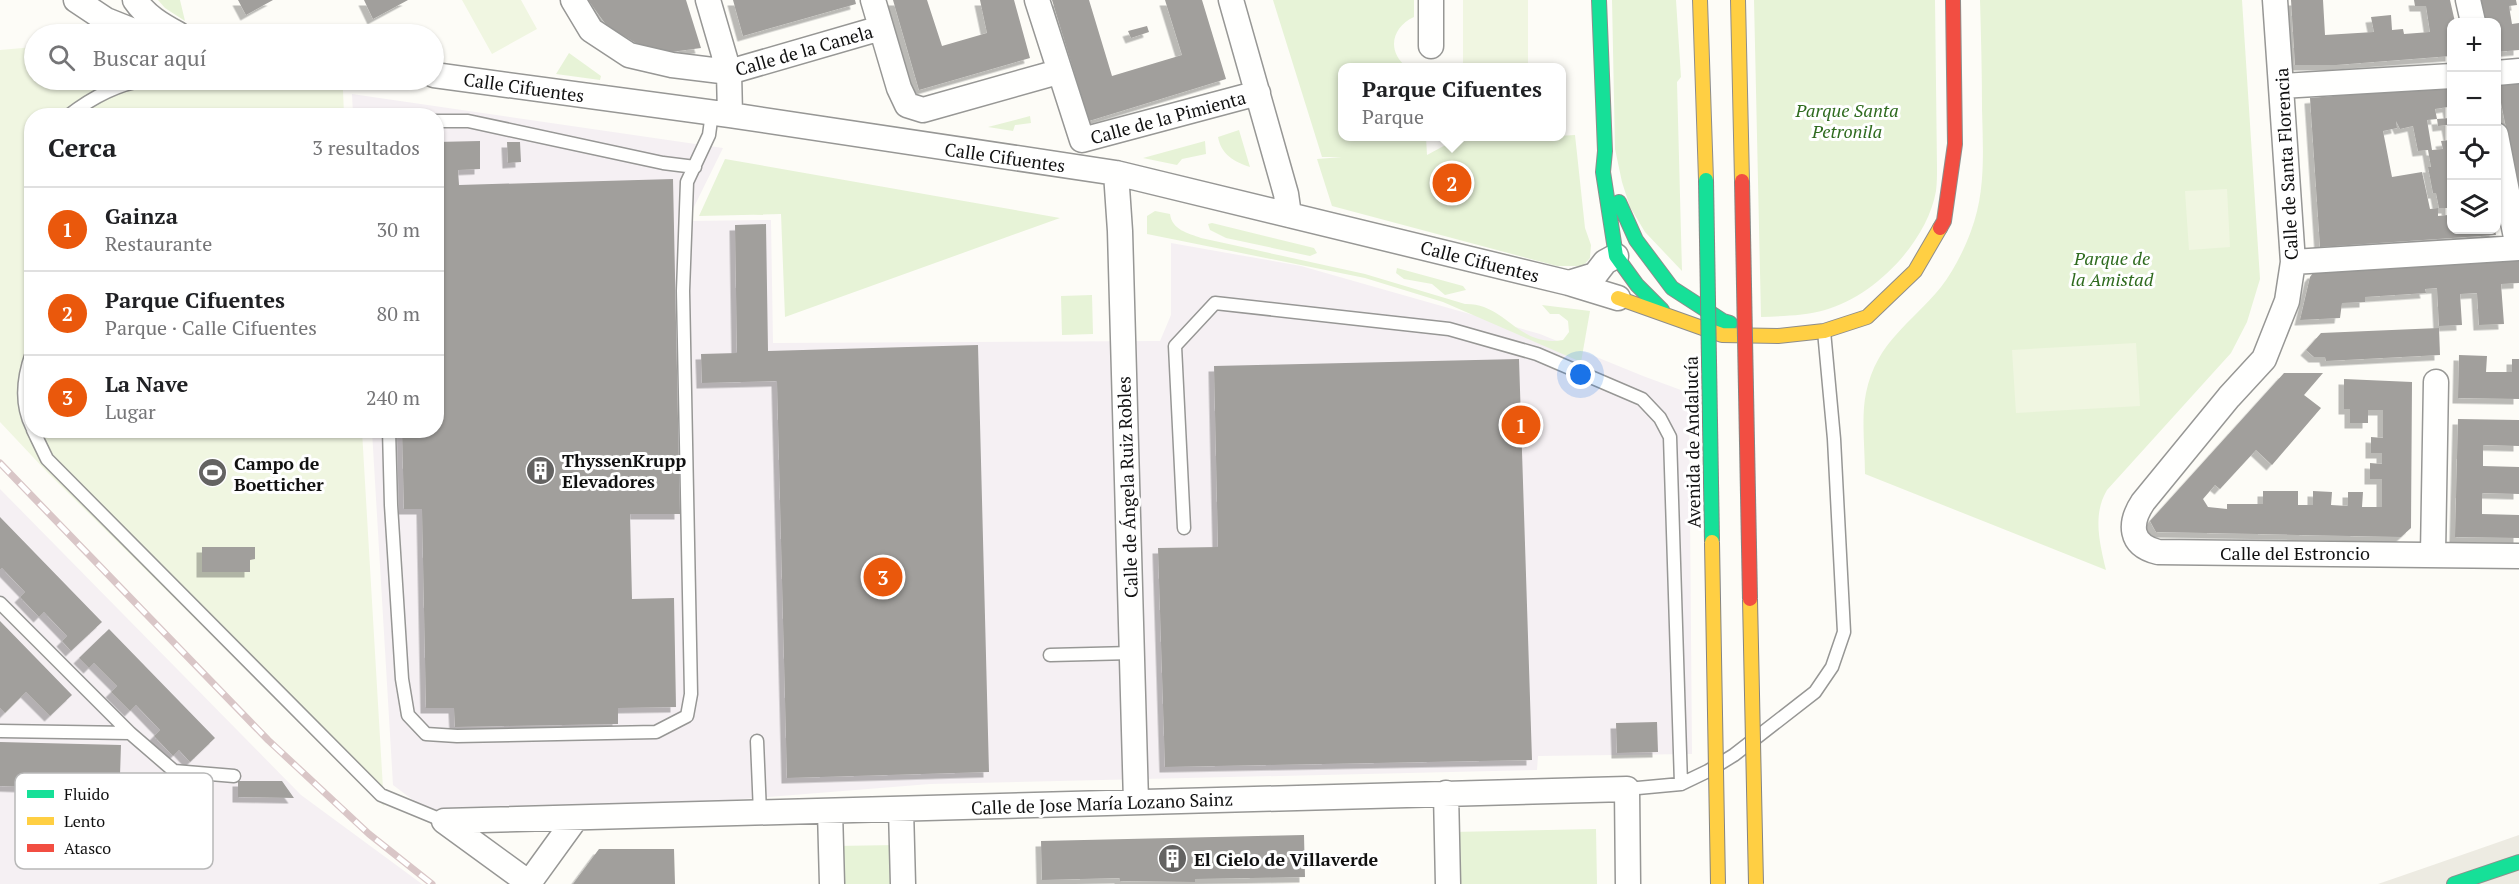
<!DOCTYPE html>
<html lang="es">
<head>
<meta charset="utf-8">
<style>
	body { margin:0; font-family:"PT Serif",serif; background:#f6f6f6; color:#202124 }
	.controls { position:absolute; right:18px; top:18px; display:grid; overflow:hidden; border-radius:12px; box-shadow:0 2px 4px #0004 }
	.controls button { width:54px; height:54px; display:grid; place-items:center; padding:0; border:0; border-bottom:2px solid #e0e0e0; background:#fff; color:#202124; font:30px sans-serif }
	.you { position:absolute; left:1581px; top:375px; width:21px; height:21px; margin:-15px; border:4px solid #fff; border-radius:50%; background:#1a73e8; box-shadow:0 0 0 9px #1a73e833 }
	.badge { display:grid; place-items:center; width:39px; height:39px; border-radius:50%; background:#ea580c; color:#fff; font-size:20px; font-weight:700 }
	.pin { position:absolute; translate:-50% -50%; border:3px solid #fff; box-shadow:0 2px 6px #0006 }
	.popup { position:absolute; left:1338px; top:63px; width:228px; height:78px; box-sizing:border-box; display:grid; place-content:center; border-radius:12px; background:#fff; filter:drop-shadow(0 2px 4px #0005); font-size:20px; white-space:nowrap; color:#757577 }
	.popup b { font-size:22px; color:#202124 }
	.popup::after { content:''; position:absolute; left:50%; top:100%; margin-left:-12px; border:12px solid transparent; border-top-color:#fff }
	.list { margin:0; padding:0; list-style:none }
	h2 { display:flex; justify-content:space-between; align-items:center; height:78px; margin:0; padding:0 24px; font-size:26px }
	h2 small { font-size:20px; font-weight:400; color:#757577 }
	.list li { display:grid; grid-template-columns:39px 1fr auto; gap:18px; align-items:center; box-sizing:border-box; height:84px; padding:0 24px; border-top:2px solid #e0e0e0 }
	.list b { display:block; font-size:22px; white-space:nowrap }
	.list p { margin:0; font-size:20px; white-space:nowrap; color:#757577 }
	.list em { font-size:20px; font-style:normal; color:#757577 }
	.icon { flex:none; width:33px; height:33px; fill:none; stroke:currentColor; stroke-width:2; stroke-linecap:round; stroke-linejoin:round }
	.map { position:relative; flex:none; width:2519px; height:884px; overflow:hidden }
	.search { position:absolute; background:#fff; box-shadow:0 2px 4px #0004; left:24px; top:24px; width:420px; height:66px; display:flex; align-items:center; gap:15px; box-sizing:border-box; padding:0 21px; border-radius:33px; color:#757577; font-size:22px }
	.panel { position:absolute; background:#fff; box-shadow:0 2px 4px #0004; left:24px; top:108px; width:420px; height:330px; border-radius:24px }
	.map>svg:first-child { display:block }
	.industrial { fill:#f5f0f3 }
	.green { fill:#e7f3d7 }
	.pitch { fill:#f0f6e1 }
	.plaza { fill:#edebe2 }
	.building { fill:#a19f9c; fill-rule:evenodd; filter:url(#shadow) }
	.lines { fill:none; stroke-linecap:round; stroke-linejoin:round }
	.lane-casing { stroke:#979795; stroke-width:15 }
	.street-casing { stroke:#979795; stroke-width:27 }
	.fast-casing { stroke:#8e8d8b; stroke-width:16 }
	.slow-casing { stroke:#8e8d8b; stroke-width:16 }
	.jam-casing { stroke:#8e8d8b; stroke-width:16 }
	.lane { stroke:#fffffe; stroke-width:12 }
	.street { stroke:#fffffe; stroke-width:24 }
	.fast { stroke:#16e098; stroke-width:14 }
	.slow { stroke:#ffcf43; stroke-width:14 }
	.jam { stroke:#f24e42; stroke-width:14 }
	.rail-casing { stroke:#d9c6c7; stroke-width:7 }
	.rail { stroke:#fff; stroke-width:4.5; stroke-dasharray:14; stroke-linecap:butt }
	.fast-bridge-casing { stroke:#858482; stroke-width:16; stroke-linecap:butt }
	.slow-bridge-casing { stroke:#858482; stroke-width:16; stroke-linecap:butt }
	.jam-bridge-casing { stroke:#858482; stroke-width:16; stroke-linecap:butt }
	.fast-bridge { stroke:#16e098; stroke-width:14 }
	.slow-bridge { stroke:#ffcf43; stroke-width:14 }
	.jam-bridge { stroke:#f24e42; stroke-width:14 }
	.labels { text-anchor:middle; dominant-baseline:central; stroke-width:6; stroke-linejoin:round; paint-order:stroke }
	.street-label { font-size:18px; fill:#111; stroke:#fff }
	.park-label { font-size:18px; font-style:italic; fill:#2f6b1f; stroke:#fff }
	.poi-label { font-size:18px; font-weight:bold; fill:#111; stroke:#fff; text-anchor:start }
	.key { fill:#fff; stroke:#b8b8b8; stroke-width:1.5 }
	.key-label { font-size:16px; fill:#111 }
</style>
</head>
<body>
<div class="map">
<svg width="2519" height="884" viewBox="0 0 2519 884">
	<defs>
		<filter id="shadow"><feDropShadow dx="-5.5" dy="5.5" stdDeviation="0" flood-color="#0004"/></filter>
	</defs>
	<rect width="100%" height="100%" fill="#fdfcf7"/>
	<path class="industrial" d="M352 94 723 148 691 213V221L771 220 773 343 1160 341 1171 315V243L1301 266 1540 334 1643 376 1689 393 1692 754 1538 756 1537 770 930 784 618 809 430 813 393 785 372 431 436 430V116L353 115Z
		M0 489 301 795 422 884H0Z"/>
	<path class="green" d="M158 0H180L185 21 165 8Z
		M1273 0H1414V17C1392 27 1386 51 1407 67L1342 68V136L1426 137 1427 155 1451 142 1575 135 1585 228 1591 245 1590 258 1583 266H1557L1332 206 1317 159 1342 157H1322Z
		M1612 0H1676L1681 77 1677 82 1682 271 1645 232 1630 207 1622 182 1615 149Z
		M1754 0H1935L1937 168C1937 175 1937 183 1936 191 1927 242 1875 296 1825 310 1804 316 1782 316 1761 317Z
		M1980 0H2242L2260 279 2247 322 2231 353 2107 490C2092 515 2100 544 2106 570L1865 474C1865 449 1861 416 1866 393 1877 341 1911 324 1941 287 1954 270 1964 250 1971 231 1986 192 1983 150 1982 109 1982 73 1981 36 1980 0Z
		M569 53 601 76 600 80 556 74Z
		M1030 116 1031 123 1015 125 1013 131 988 127Z
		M1239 130 1250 167C1234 162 1221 154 1218 137Z
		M1205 141 1206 154 1182 159 1177 165 1143 158Z
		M725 159 1060 218 785 317 781 214 699 216Z
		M1155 211 1170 214C1172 230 1188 233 1201 238L1365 274 1465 304C1506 303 1518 348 1563 340L1569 332 1568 321 1559 314H1550L1542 305 1590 311 1581 362 1443 302 1365 278 1147 234V216Z
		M1212 223 1314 248 1317 253 1310 256 1226 238 1210 230 1208 224Z
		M1397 268 1463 286 1466 290 1445 295 1432 284 1404 279 1396 273Z
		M1092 295 1093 334 1062 335 1061 296Z
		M1596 829 1597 884H1453L1452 832Z
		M897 845 898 884H836L835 846Z"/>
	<path class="pitch" d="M462 0H521L537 29 492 54Z
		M1463 0H1528V67H1463Z
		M34 47V80H276L343 90 344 115 32 116V430L362 431 384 806 48 473 0 422V50Z
		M2227 189 2230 247 2189 250 2185 191Z
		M2136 343 2140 406 2016 413 2012 350Z"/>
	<path class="plaza" d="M2519 835V884H2378L2433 865Z"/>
	<path class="building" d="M238 0H273L246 15Z
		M364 0H408L373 19Z
		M588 0H686L701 48 671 52 641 46 607 26Z
		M733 0H855L856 4 743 36Z
		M893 0H927L942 46 987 33 980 0H1014L1030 58 919 90Z
		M1052 0H1089L1112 76 1182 55 1165 0H1202L1226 79 1089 121Z
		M2291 0H2323L2325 35 2374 32 2371 17 2391 15 2392 30 2403 29 2404 34 2430 32 2426 6H2415L2414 0H2450L2455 22H2451V56L2336 65H2295Z
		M2480 0H2516L2517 5 2509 6 2512 24 2519 23V50L2496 52V22H2484Z
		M1147 26 1149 32 1131 38 1128 31Z
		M2519 80V187H2518L2497 83Z
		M2451 86V230H2495L2496 235 2320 247 2310 98ZM2448 107 2450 118 2437 119 2438 126 2447 125 2450 140 2441 141 2443 149 2432 150 2427 120 2437 119 2435 109ZM2396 121 2400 129 2413 126 2418 151 2428 150 2431 167H2428L2433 193H2436L2439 208H2447L2448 215 2438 216V208L2430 209 2422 172 2392 177 2383 131 2397 128Z
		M480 141V169L458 170 459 185 673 179 680 514H630L632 599 674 598 676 707 618 708V724L455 727 454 708H426L422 509H404L402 430H436V142Z
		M507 142H520L521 162 508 163Z
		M766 224 768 351 978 345 989 772 787 778 777 381 702 383 701 354 737 353 735 225Z
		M2519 258V283L2501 284 2504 324 2479 325 2477 293 2460 294 2462 325 2439 326 2437 288 2425 289 2426 293 2365 297V302L2342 303 2340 318 2300 320 2310 277 2313 273Z
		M2439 328 2440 355 2326 361 2325 357H2314L2306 350 2321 333Z
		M2459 355 2487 356 2486 372H2512V359H2519V399L2458 398Z
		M1519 359 1532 760 1165 767 1158 548 1218 547 1214 366Z
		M2284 373H2323L2304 395 2321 408 2272 465 2256 450 2220 489 2215 485 2203 499 2208 507 2227 509V504H2263V491H2298V505H2313V491L2332 492 2331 505 2348 506V492H2363L2362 507H2382V479H2370V463L2382 464V453H2371V437L2383 438V410H2368V423H2350V409H2344V379L2412 382 2411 528 2401 537 2156 532 2150 521Z
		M2458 419 2519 420V446L2483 445V466L2519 467V494L2482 493V514L2519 515V538L2455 537Z
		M0 517 102 622 71 651 62 641 67 636 44 612 39 617 20 597 25 592 2 568 0 570Z
		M202 547H255V559L250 560V572H202Z
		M0 621 72 695 50 716 26 692 5 713 0 708Z
		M109 629 215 738 190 762 179 750 173 756 154 736 160 730 136 705 130 711 111 692 117 686 94 663 89 668 79 658Z
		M1657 722 1658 752 1617 753 1616 723Z
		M0 742 121 745 120 776 28 774V787L0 786Z
		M238 781H282L294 798 238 797Z
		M1304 835 1305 877 1195 879V882L1120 881V878L1042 880 1041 841Z
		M599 849H674L675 884H573Z"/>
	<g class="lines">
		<defs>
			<path id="lane" d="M68 116C90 99 117 84 145 80
				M436 121H468L663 163 695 167
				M32 353C23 378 20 403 32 427
				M33 430 47 459 381 795 444 821
				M389 430 391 505 402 679 408 715 426 734 457 736 656 732 687 716 691 694 683 291 687 182 709 135 712 113
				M1184 528 1175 346 1215 303 1449 329 1537 354 1642 399 1660 418 1670 437 1681 784
				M0 603 130 733 174 771 234 776
				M1050 655 1132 653
				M0 731 130 733
				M757 741 760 813
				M1627 789 1681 784 1708 771 1734 755 1815 692 1832 667 1844 632 1834 439 1824 331"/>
			<path id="street" d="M76 0 106 20 141 34
				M135 0C146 16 161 25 178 34
				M573 0 591 30 629 55 672 65 729 72 881 28
				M708 0 729 72 730 115
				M873 0 899 88 907 105 923 110 1058 72
				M1037 0 1082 140 1258 93
				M1231 0 1286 194 1289 215
				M1431 0V46
				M2275 0 2293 262 2287 301 2264 359 2229 397 2143 502C2129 523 2129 545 2158 552L2519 556
				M2468 0 2473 22
				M2496 73 2519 71
				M434 75 730 115 1116 173 1569 283 1618 298
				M2281 86 2452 76
				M2496 135 2518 248
				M1116 173 1120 231 1136 802
				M2293 262 2519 248
				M1569 283 1595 275 1605 262 1616 256
				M2433 554 2436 382
				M1446 793 1448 884
				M901 809 903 884
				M830 811 832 884
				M444 821 1627 789 1628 884
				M444 821 529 883 576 818"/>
			<path id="fast" d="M1599 0 1605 151 1603 172 1616 256 1637 285 1662 310
				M1619 202 1636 240 1672 288 1723 321 1730 323
				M2454 884 2519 862"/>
			<path id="slow" d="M1700 0 1706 180
				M1738 0 1742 181
				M1618 298 1722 335 1778 336 1824 331 1867 317 1915 271 1940 228"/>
			<path id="jam" d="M1940 228 1944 221 1955 144 1953 0"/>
		</defs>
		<use href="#lane" class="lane-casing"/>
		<use href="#street" class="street-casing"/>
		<use href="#fast" class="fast-casing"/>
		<use href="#slow" class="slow-casing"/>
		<use href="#jam" class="jam-casing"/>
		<use href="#lane" class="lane"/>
		<use href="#street" class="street"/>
		<use href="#fast" class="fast"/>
		<use href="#slow" class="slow"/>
		<use href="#jam" class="jam"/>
		<defs>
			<path id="rail" d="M0 463 268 740 369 834 432 884"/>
		</defs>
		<use href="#rail" class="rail-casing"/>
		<use href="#rail" class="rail"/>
		<defs>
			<path id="fast-bridge" d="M1706 180 1712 542"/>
			<path id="slow-bridge" d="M1712 542 1718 884
				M1750 599 1756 884"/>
			<path id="jam-bridge" d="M1742 181 1750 599"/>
		</defs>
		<use href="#fast-bridge" class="fast-bridge-casing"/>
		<use href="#slow-bridge" class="slow-bridge-casing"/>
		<use href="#jam-bridge" class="jam-bridge-casing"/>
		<use href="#fast-bridge" class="fast-bridge"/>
		<use href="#slow-bridge" class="slow-bridge"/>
		<use href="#jam-bridge" class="jam-bridge"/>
	</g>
	<defs>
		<symbol id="building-disc" viewBox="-11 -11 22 22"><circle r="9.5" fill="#646362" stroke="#fff"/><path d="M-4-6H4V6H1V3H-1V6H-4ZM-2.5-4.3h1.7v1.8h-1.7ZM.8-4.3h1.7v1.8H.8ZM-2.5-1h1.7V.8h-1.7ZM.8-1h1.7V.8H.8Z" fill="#fff"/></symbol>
		<symbol id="stadium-disc" viewBox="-11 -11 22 22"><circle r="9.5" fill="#646362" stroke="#fff"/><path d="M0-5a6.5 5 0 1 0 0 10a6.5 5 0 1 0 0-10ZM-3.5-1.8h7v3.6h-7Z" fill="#fff"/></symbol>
	</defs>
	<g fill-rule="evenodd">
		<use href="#building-disc" x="524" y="454" width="33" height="33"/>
		<use href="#stadium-disc" x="196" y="456" width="33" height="33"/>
		<use href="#building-disc" x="1156" y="842" width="33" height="33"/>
	</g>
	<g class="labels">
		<g class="street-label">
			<text transform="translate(804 50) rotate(-16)">Calle de la Canela</text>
			<text transform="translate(524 87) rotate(8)">Calle Cifuentes</text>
			<text transform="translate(1168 117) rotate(-15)">Calle de la Pimienta</text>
			<text transform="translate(1005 157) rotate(8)">Calle Cifuentes</text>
			<text transform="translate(2286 164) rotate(-93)">Calle de Santa Florencia</text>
			<text transform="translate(1480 261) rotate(14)">Calle Cifuentes</text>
			<text transform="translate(1692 442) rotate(-91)">Avenida de Andalucía</text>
			<text transform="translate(1127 487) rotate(-92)">Calle de Ángela Ruiz Robles</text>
			<text x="2295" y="553">Calle del Estroncio</text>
			<text transform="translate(1102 803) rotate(-2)">Calle de Jose María Lozano Sainz</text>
		</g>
		<g class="park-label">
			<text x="1847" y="110">Parque Santa<tspan x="1847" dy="21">Petronila</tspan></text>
			<text x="2112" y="258">Parque de<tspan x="2112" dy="21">la Amistad</tspan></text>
		</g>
		<g class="poi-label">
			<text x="562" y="460">ThyssenKrupp<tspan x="562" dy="21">Elevadores</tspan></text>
			<text x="234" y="463">Campo de<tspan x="234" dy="21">Boetticher</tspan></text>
			<text x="1194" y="859">El Cielo de Villaverde</text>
		</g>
	</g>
	<rect x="15" y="773" width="198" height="96" rx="9" class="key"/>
	<rect x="27" y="790" width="27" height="8" fill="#16e098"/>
	<rect x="27" y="817" width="27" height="8" fill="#ffcf43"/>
	<rect x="27" y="844" width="27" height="8" fill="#f24e42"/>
	<g class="key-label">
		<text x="64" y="800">Fluido</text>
		<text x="64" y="827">Lento</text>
		<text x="64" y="854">Atasco</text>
	</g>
</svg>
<div class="controls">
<button>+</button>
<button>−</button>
<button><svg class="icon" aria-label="locate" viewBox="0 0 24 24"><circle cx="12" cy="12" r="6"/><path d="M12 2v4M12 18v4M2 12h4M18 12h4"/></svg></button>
<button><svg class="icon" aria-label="layers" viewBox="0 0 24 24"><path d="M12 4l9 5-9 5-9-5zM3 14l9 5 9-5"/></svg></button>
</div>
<div class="you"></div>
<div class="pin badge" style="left:1521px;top:425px">1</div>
<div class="pin badge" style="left:1452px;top:183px">2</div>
<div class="popup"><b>Parque Cifuentes</b>Parque</div>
<div class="pin badge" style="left:883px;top:577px">3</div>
<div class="search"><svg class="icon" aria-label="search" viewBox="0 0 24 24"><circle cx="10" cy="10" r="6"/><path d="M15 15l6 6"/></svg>Buscar aquí</div>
<section class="panel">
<h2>Cerca<small>3 resultados</small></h2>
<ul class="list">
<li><span class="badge">1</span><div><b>Gainza</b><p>Restaurante</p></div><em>30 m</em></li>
<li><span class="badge">2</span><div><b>Parque Cifuentes</b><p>Parque · Calle Cifuentes</p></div><em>80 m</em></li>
<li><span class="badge">3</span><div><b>La Nave</b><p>Lugar</p></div><em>240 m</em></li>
</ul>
</section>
</div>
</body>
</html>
